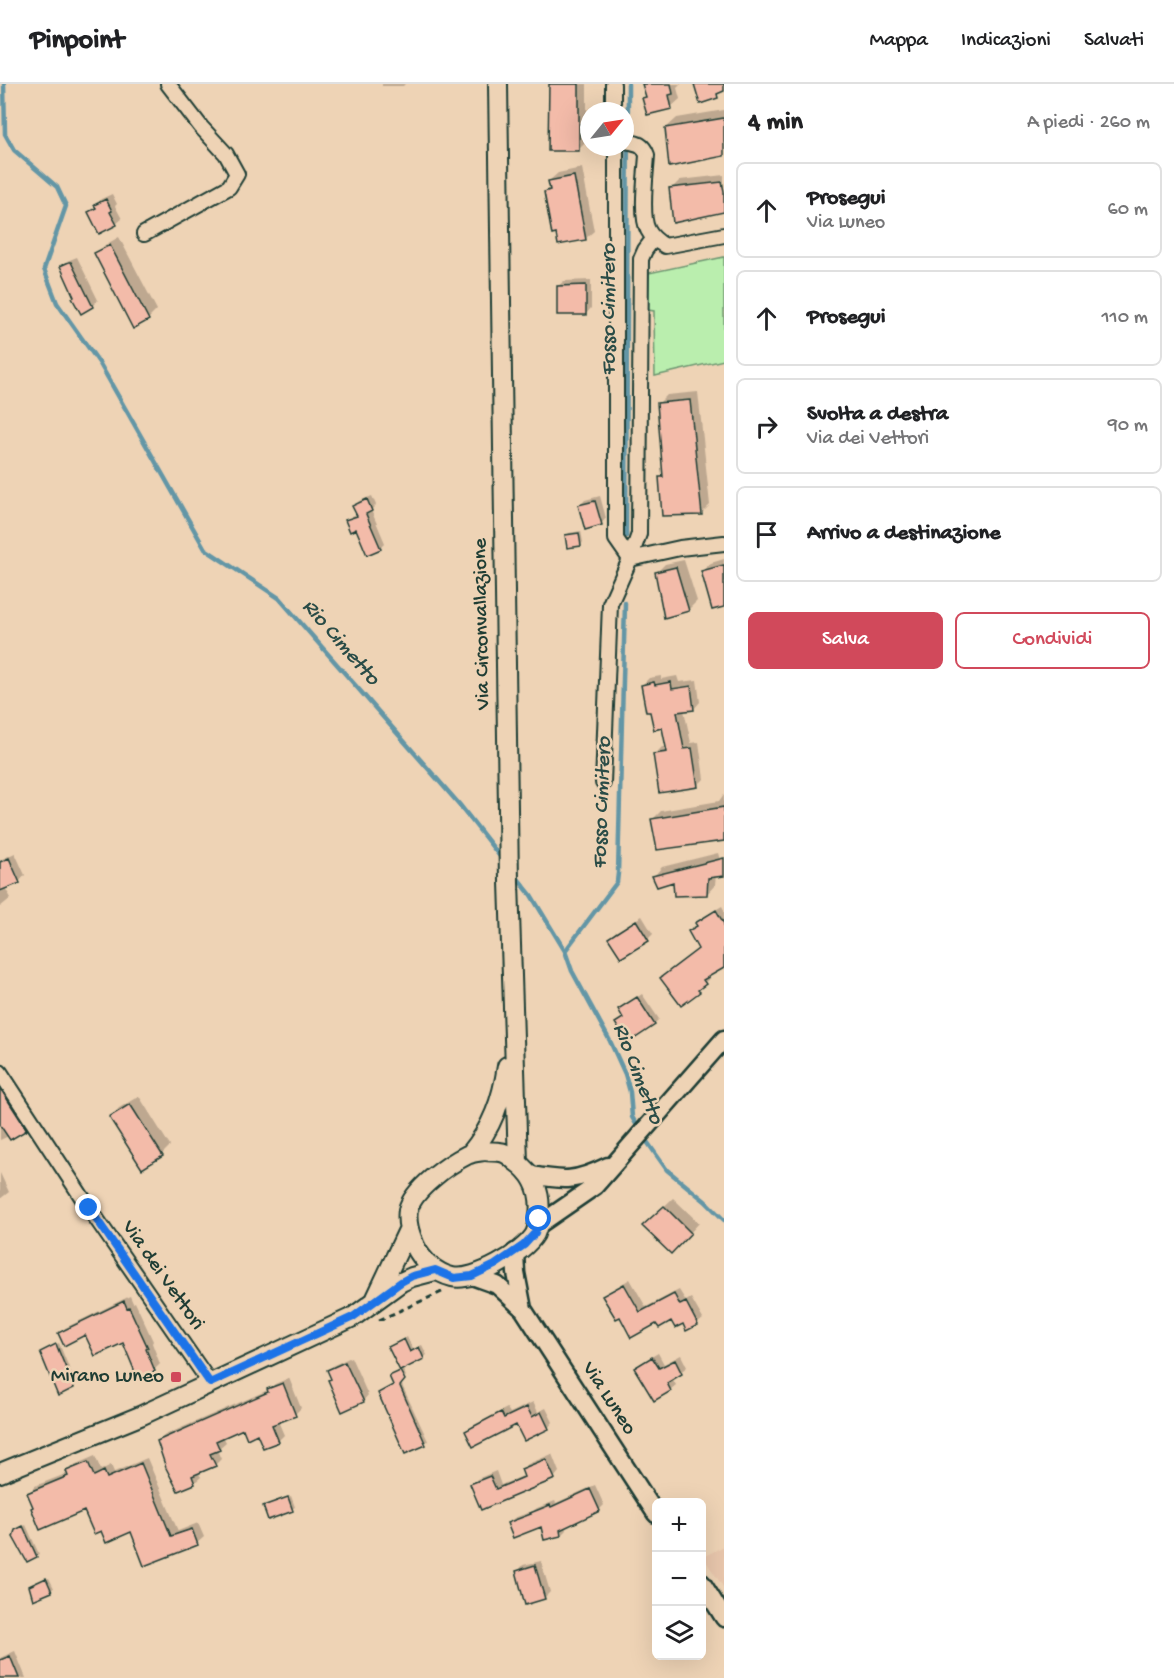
<!DOCTYPE html>
<html lang="it">
<head>
<meta charset="utf-8">
<style>
	body { margin:0; font-family:"Gochi Hand",sans-serif; background:#f2f2f2; color:#202124 }
	.controls { position:absolute; right:18px; bottom:18px; display:grid; overflow:hidden; border-radius:9px; box-shadow:0 6px 24px #0002 }
	.controls button { width:54px; height:54px; display:grid; place-items:center; padding:0; border:0; border-bottom:2px solid #e0e0e0; background:#fff; color:#202124; font:30px sans-serif }
	.compass { position:absolute; left:580px; top:18px; width:54px; height:54px; border-radius:50%; background:#fff; box-shadow:0 6px 24px #0002; rotate:60deg }
	.stop { position:absolute; width:18px; height:18px; margin:-14px; border:4px solid #1a73e8; border-radius:50%; background:#fff }
	.stop.end { background:#1a73e8; border-color:#fff; box-shadow:0 2px 6px #0008 }
	.list { margin:0; padding:0; list-style:none }
	h2 { display:flex; justify-content:space-between; align-items:center; height:78px; margin:0; padding:0 24px; font-size:26px }
	h2 small { font-size:20px; font-weight:400; color:#757577 }
	.list li { display:grid; grid-template-columns:39px 1fr auto; gap:18px; align-items:center; box-sizing:border-box; height:96px; margin:0 12px 12px; padding:0 12px; border:2px solid #e0e0e0; border-radius:9px }
	.list b { display:block; font-size:22px; white-space:nowrap }
	.list p { margin:0; font-size:20px; white-space:nowrap; color:#757577 }
	.list em { font-size:20px; font-style:normal; color:#757577 }
	.actions { display:flex; gap:12px; padding:18px 24px }
	.actions a { flex:1; padding:14px 0; border:2px solid #d1495b; border-radius:9px; text-align:center; font-size:21px; color:#d1495b }
	.actions .main { background:#d1495b; color:#fff }
	.icon { flex:none; width:33px; height:33px; fill:none; stroke:currentColor; stroke-width:2; stroke-linecap:round; stroke-linejoin:round }
	.map { position:relative; flex:none; width:724px; height:1594px; overflow:hidden }
	header { display:flex; align-items:center; gap:36px; box-sizing:border-box; height:84px; padding:0 30px; background:#fff; border-bottom:2px solid #e0e0e0 }
	header strong { font-size:28px }
	nav { display:flex; gap:33px; margin-inline-start:auto; font-size:21px }
	main { display:flex }
	aside { flex:1; background:#fff }
	.map>svg:first-child { display:block }
	.built { fill:#e8c6ac }
	.green { fill:#baeeae; stroke:#6c9671; stroke-width:1.5 }
	.shadow { fill:#0003 }
	.lines { fill:none; stroke-linecap:round; stroke-linejoin:round }
	.stream { stroke:#6396a6; stroke-width:4.5 }
	.building { fill:#f3bba9; stroke:#1f3d34; stroke-width:1.5 }
	.minor-casing { stroke:#1f3d34; stroke-width:18 }
	.tertiary-casing { stroke:#1f3d34; stroke-width:21 }
	.secondary-casing { stroke:#1f3d34; stroke-width:22 }
	.path { stroke:#1f3d34; stroke-width:3; stroke-dasharray:6 4.5; stroke-linecap:butt }
	.minor { stroke:#eed3b5; stroke-width:14 }
	.tertiary { stroke:#eed3b5; stroke-width:16 }
	.secondary { stroke:#eed3b5; stroke-width:18 }
	.route { stroke:#1a73e8; stroke-width:8 }
	.poi-dot { fill:#d1495b; stroke:#eed3b5; stroke-width:2 }
	.labels { text-anchor:middle; dominant-baseline:central; stroke-width:5; stroke-linejoin:round; paint-order:stroke }
	.street-label { font-size:21px; fill:#1f3d34; stroke:#eed3b5 }
	.poi-label { font-size:21px; fill:#1f3d34; stroke:#eed3b5; text-anchor:end }
	.water-label { font-size:22px; font-style:italic; fill:#2a4c47; stroke:#eed3b5 }
</style>
</head>
<body>
<header>
<strong>Pinpoint</strong>
<nav><a>Mappa</a><a>Indicazioni</a><a>Salvati</a></nav>
</header>
<main>
<div class="map">
<svg width="724" height="1594" viewBox="0 0 724 1594">
	<rect width="100%" height="100%" fill="#eed3b5"/>
	<filter id="ink" filterUnits="userSpaceOnUse"><feTurbulence type="fractalNoise" baseFrequency=".0167" numOctaves="2"/><feDisplacementMap in="SourceGraphic" scale="12" xChannelSelector="R" yChannelSelector="G"/><feConvolveMatrix kernelMatrix="1 2 1 2 8 2 1 2 1" color-interpolation-filters="sRGB"/></filter>
	<g filter="url(#ink)">
		<path class="built" d="M724 1462V1504L703 1473Z"/>
		<path class="green" d="M724 173V276L655 292 654 227 648 226 649 189Z"/>
		<path class="shadow" d="M382 0H405L403 2H382Z
			M550 0H587V57L578 66Z
			M644 0H681L677 4 680 15 671 23 644 14 647 11Z
			M724 26V70L666 44 677 34Z
			M582 84 594 147 585 155 545 108 550 103 549 97 558 89Z
			M724 91V126L671 105 680 96Z
			M112 110 117 120 115 122 122 135 116 140 90 129 101 115Z
			M119 153 157 226 148 235 96 170 105 161Z
			M77 173 98 216 92 222 76 212 61 183 67 177Z
			M591 196V224L586 230 558 202 564 197Z
			M698 308 710 421 702 429 660 394 665 389 658 320 667 311Z
			M372 412 376 421 371 426 385 459 380 464 347 437 352 432 357 430 354 422 359 417Z
			M600 412 606 434 601 440 579 422 585 416Z
			M581 447 583 458 581 461 567 451 569 449Z
			M724 475V521L702 487 711 479Z
			M684 476 697 517 688 526 656 489 665 480Z
			M661 592V595L677 592 679 598 697 596 700 618 694 625 684 626 691 659 699 658 704 695 697 702 655 670 662 663H667L663 642 642 601 649 594Z
			M724 710V755L653 735 661 727 719 717Z
			M15 769 25 791 19 798 5 804 11 814 0 823V776Z
			M718 769 722 783 716 789 715 801 707 810 674 796 654 792 662 783Z
			M722 822 724 826V882L708 891 710 894 703 900 704 902 681 920 699 865 690 847 697 841 696 839 702 834Z
			M642 832 653 850 648 855 610 854 615 848Z
			M642 910 659 935 654 940 622 935 625 933 620 925Z
			M0 992 31 1039 26 1044 0 1056V1042L2 1041 0 1038Z
			M139 1012 170 1062 162 1070 111 1033 119 1024Z
			M0 1089 9 1108 0 1115Z
			M673 1114 699 1139 680 1160 652 1134Z
			M630 1195 646 1223 679 1206 686 1217 691 1214 703 1235 697 1240 671 1235 657 1238 620 1231 604 1212 610 1207Z
			M130 1212 133 1219 135 1218 153 1257 152 1259 160 1280 154 1286 124 1257 86 1249 60 1250 65 1244Z
			M407 1253 413 1265 422 1261 427 1271 423 1274 402 1284 406 1292 401 1299 428 1357 406 1368 393 1290 401 1286 390 1263Z
			M59 1259 76 1301 74 1303 42 1268Z
			M658 1269 664 1280 681 1271 687 1283 672 1294 676 1301 670 1306 654 1315 636 1284 641 1279Z
			M351 1273 368 1311 363 1317 329 1296 332 1294 329 1287 334 1281Z
			M289 1294 301 1324 295 1330 278 1337 284 1351 278 1357 243 1343 223 1352 226 1358 217 1366 221 1375 215 1381 198 1388 201 1393 194 1399 158 1357 165 1351 268 1306 275 1300Z
			M533 1318 538 1328 546 1324 553 1338 548 1344 517 1339 467 1347 472 1342 507 1324 510 1329Z
			M552 1370 559 1388 554 1394 481 1424 472 1401 477 1395 496 1387 501 1401 525 1391 523 1385 528 1380Z
			M95 1372 101 1386 111 1381 114 1388 147 1374 178 1447 198 1439 204 1453 197 1459 132 1446 102 1445 85 1425 34 1422 29 1409 35 1402 68 1389V1388L74 1381Z
			M595 1401 604 1421 599 1426 565 1442 566 1446 561 1451 542 1441 509 1439 514 1434 533 1427 537 1424 555 1417 556 1419Z
			M291 1412 295 1423 292 1425 265 1423 267 1420Z
			M26 1441 39 1470 27 1476 13 1448Z
			M541 1477 550 1508 544 1514 518 1487 523 1481Z
			M49 1494 54 1504 34 1514 31 1502Z
			M15 1567 26 1594H0V1574Z"/>
		<g class="lines">
			<path class="stream" d="M4 0 5 50 14 66 57 103 66 122 44 185 57 219 100 280 205 465 279 514 459 720 502 775
				M626 452 628 0
				M515 791 531 811 565 867 572 887 610 957 625 990 630 1008 632 1033 639 1045
				M565 867 617 798 618 789 625 519
				M643 1052 667 1086 705 1117 724 1136"/>
		</g>
		<path class="building" d="M549 0H579V67H548Z
			M642 0H671L673 10 669 11 672 25 647 31 642 14 646 13Z
			M694 0H724V7L717 10 718 14 700 20Z
			M724 34V72L669 83 665 44Z
			M574 92 586 156 558 161 556 150 552 151 544 108 550 106 548 97Z
			M722 98 724 107V128L673 139 669 104Z
			M106 115 112 127 110 128 117 141 99 150 88 128 96 124 94 121Z
			M110 161 149 236 133 245 94 169Z
			M69 178H71L93 223 81 230 72 214 74 213 60 182Z
			M586 201V231H557V202Z
			M690 316 702 431 662 432 659 393H663L657 319Z
			M367 415 372 427 366 430 381 465 367 471 356 445 350 448 345 436 357 432 352 422Z
			M595 417 602 441 585 446 578 421Z
			M579 449 581 462 567 464 565 451Z
			M724 481V523L712 526 701 487Z
			M676 483 689 527 664 534 655 488Z
			M654 598 655 601 671 598 672 605 691 602 694 626 677 628 684 665 692 664 698 703 659 709 653 670 667 668 662 644 654 646 650 628H646L641 601Z
			M724 723V757L657 766 651 735Z
			M9 774 20 799 0 807V778Z
			M724 774V792L708 794 707 811 674 812 673 798 657 803 652 792Z
			M716 826 724 840V884L703 896 706 900 698 906 700 908 681 922 660 894 698 865 688 847 697 842 695 839Z
			M636 836 649 857 621 874 608 854Z
			M637 913 655 941 628 959 615 939 623 934 618 925Z
			M0 1004 27 1046 10 1056 0 1041Z
			M130 1020 163 1072 142 1085 109 1033Z
			M664 1122 691 1149 671 1170 642 1142Z
			M624 1200 640 1228 674 1210 680 1221 686 1218 698 1241 686 1247 683 1240 675 1244 671 1237 659 1244 656 1240 631 1254 620 1233 616 1235 602 1212Z
			M124 1217 127 1224 129 1223 148 1264 146 1265 155 1287 138 1295 123 1259 95 1272 85 1251 64 1262 58 1249Z
			M404 1255 410 1268 419 1263 424 1275 400 1287 388 1263Z
			M56 1260 74 1304 58 1312 40 1268Z
			M652 1273 659 1284 675 1276 682 1290 667 1299 671 1307 654 1317 634 1284Z
			M345 1278 364 1318 342 1328 328 1296 331 1295 327 1286Z
			M400 1287 405 1296 400 1302 426 1361 405 1370 378 1309 393 1301 389 1292Z
			M283 1299 296 1332 272 1341 279 1358 263 1364 257 1350 247 1355 243 1345 216 1357 220 1366 210 1370 216 1382 192 1392 195 1400 178 1407 166 1384 157 1357 268 1308 267 1305Z
			M527 1323 532 1333 541 1328 549 1345 524 1357 516 1341 473 1363 465 1347 501 1328 504 1334Z
			M546 1375 555 1395 481 1426 470 1400 490 1392 496 1405 524 1393 521 1385Z
			M88 1378 94 1392 104 1387 107 1394 141 1379 171 1452 192 1445 198 1461 144 1482 131 1448 106 1459 101 1447 94 1450 84 1427 40 1446 31 1424 33 1423 27 1409 68 1392 66 1387Z
			M590 1405 600 1427 560 1446 561 1452 544 1456 541 1443 513 1454 507 1439 531 1430 530 1429 550 1421 551 1423Z
			M288 1413 293 1427 268 1436 263 1422Z
			M23 1442 37 1473 27 1478 13 1453 15 1446Z
			M535 1481 545 1515 525 1521 516 1487Z
			M46 1494 52 1508 33 1516 29 1502Z
			M10 1572 19 1594H0V1576Z"/>
		<g class="lines">
			<defs>
				<path id="minor" d="M613 27V0
					M625 57C636 59 643 59 647 71 646 89 640 132 648 146 652 154 658 158 665 162L724 151
					M616 63V455L630 475
					M144 150 229 103 237 90 226 70 201 43 168 0
					M630 475 680 464 724 459
					M603 699 610 520 630 475 639 450 641 175 645 166 654 154
					M0 988 89 1124 210 1299"/>
				<path id="tertiary" d="M531 1091C565 1097 575 1098 608 1082
					M537 1142 595 1102 724 955
					M515 1168 516 1189 523 1225
					M472 1192 497 1201 523 1225 656 1430
					M702 1499 724 1534"/>
				<path id="secondary" d="M498 0 509 798 518 1079
					M485 1067C491 1068 499 1067 504 1069 507 1070 512 1074 515 1077 534 1090 542 1109 539 1132 539 1137 537 1145 535 1150 524 1169 474 1198 452 1193 436 1189 422 1177 415 1162 410 1150 406 1139 408 1126 413 1105 449 1080 467 1071 473 1068 479 1068 485 1067Z
					M470 1070C492 1044 502 1016 507 982
					M376 1214 408 1146
					M0 1389 140 1332 353 1233 401 1198 412 1193 435 1187"/>
			</defs>
			<use href="#minor" class="minor-casing"/>
			<use href="#tertiary" class="tertiary-casing"/>
			<use href="#secondary" class="secondary-casing"/>
			<path class="path" d="M379 1236 444 1207"/>
			<use href="#minor" class="minor"/>
			<use href="#tertiary" class="tertiary"/>
			<use href="#secondary" class="secondary"/>
		</g>
	</g>
	<g class="lines" filter="url(#ink)">
		<path class="route" d="M89 1124 210 1299 353 1233 401 1198 412 1192 435 1186 454 1194 472 1192 495 1181 524 1161 535 1149 539 1135"/>
	</g>
	<rect class="poi-dot" x="170" y="1287" width="12" height="12" rx="3"/>
	<g class="labels">
		<g class="street-label">
			<text transform="translate(483 540) rotate(-91)">Via Circonvallazione</text>
			<text transform="translate(162 1192) rotate(55)">Via dei Vettori</text>
			<text transform="translate(608 1315) rotate(57)">Via Luneo</text>
		</g>
		<g class="poi-label">
			<text x="164" y="1293">Mirano Luneo</text>
		</g>
		<g class="water-label">
			<text transform="translate(610 226) rotate(-90)">Fosso Cimitero</text>
			<text transform="translate(340 559) rotate(49)">Rio Cimetto</text>
			<text transform="translate(603 719) rotate(-88)">Fosso Cimitero</text>
			<text transform="translate(637 990) rotate(69)">Rio Cimetto</text>
		</g>
	</g>
</svg>
<div class="controls">
<button>+</button>
<button>−</button>
<button><svg class="icon" aria-label="layers" viewBox="0 0 24 24"><path d="M12 4l9 5-9 5-9-5zM3 14l9 5 9-5"/></svg></button>
</div>
<svg class="compass" viewBox="-18 -18 36 36"><path d="M0-13l5 13h-10z" fill="#e53935"/><path d="M0 13l5-13h-10z" fill="#757577"/></svg>
<div class="stop" style="left:539px;top:1135px"></div>
<div class="stop end" style="left:89px;top:1124px"></div>
</div>
<aside>
<h2>4 min<small>A piedi · 260 m</small></h2>
<ul class="list">
<li><svg class="icon" aria-label="ahead" viewBox="0 0 24 24"><path d="M12 20V5M6 11l6-6 6 6"/></svg><div><b>Prosegui</b><p>Via Luneo</p></div><em>60 m</em></li>
<li><svg class="icon" aria-label="ahead" viewBox="0 0 24 24"><path d="M12 20V5M6 11l6-6 6 6"/></svg><div><b>Prosegui</b></div><em>110 m</em></li>
<li><svg class="icon" aria-label="right" viewBox="0 0 24 24"><path d="M7 20v-9h11M14 6l5 5-5 5"/></svg><div><b>Svolta a destra</b><p>Via dei Vettori</p></div><em>90 m</em></li>
<li><svg class="icon" aria-label="arrive" viewBox="0 0 24 24"><path d="M6 21V4h12l-3 4 3 4H6"/></svg><div><b>Arrivo a destinazione</b></div></li>
</ul>
<div class="actions"><a class="main">Salva</a><a>Condividi</a></div>
</aside>
</main>
</body>
</html>
